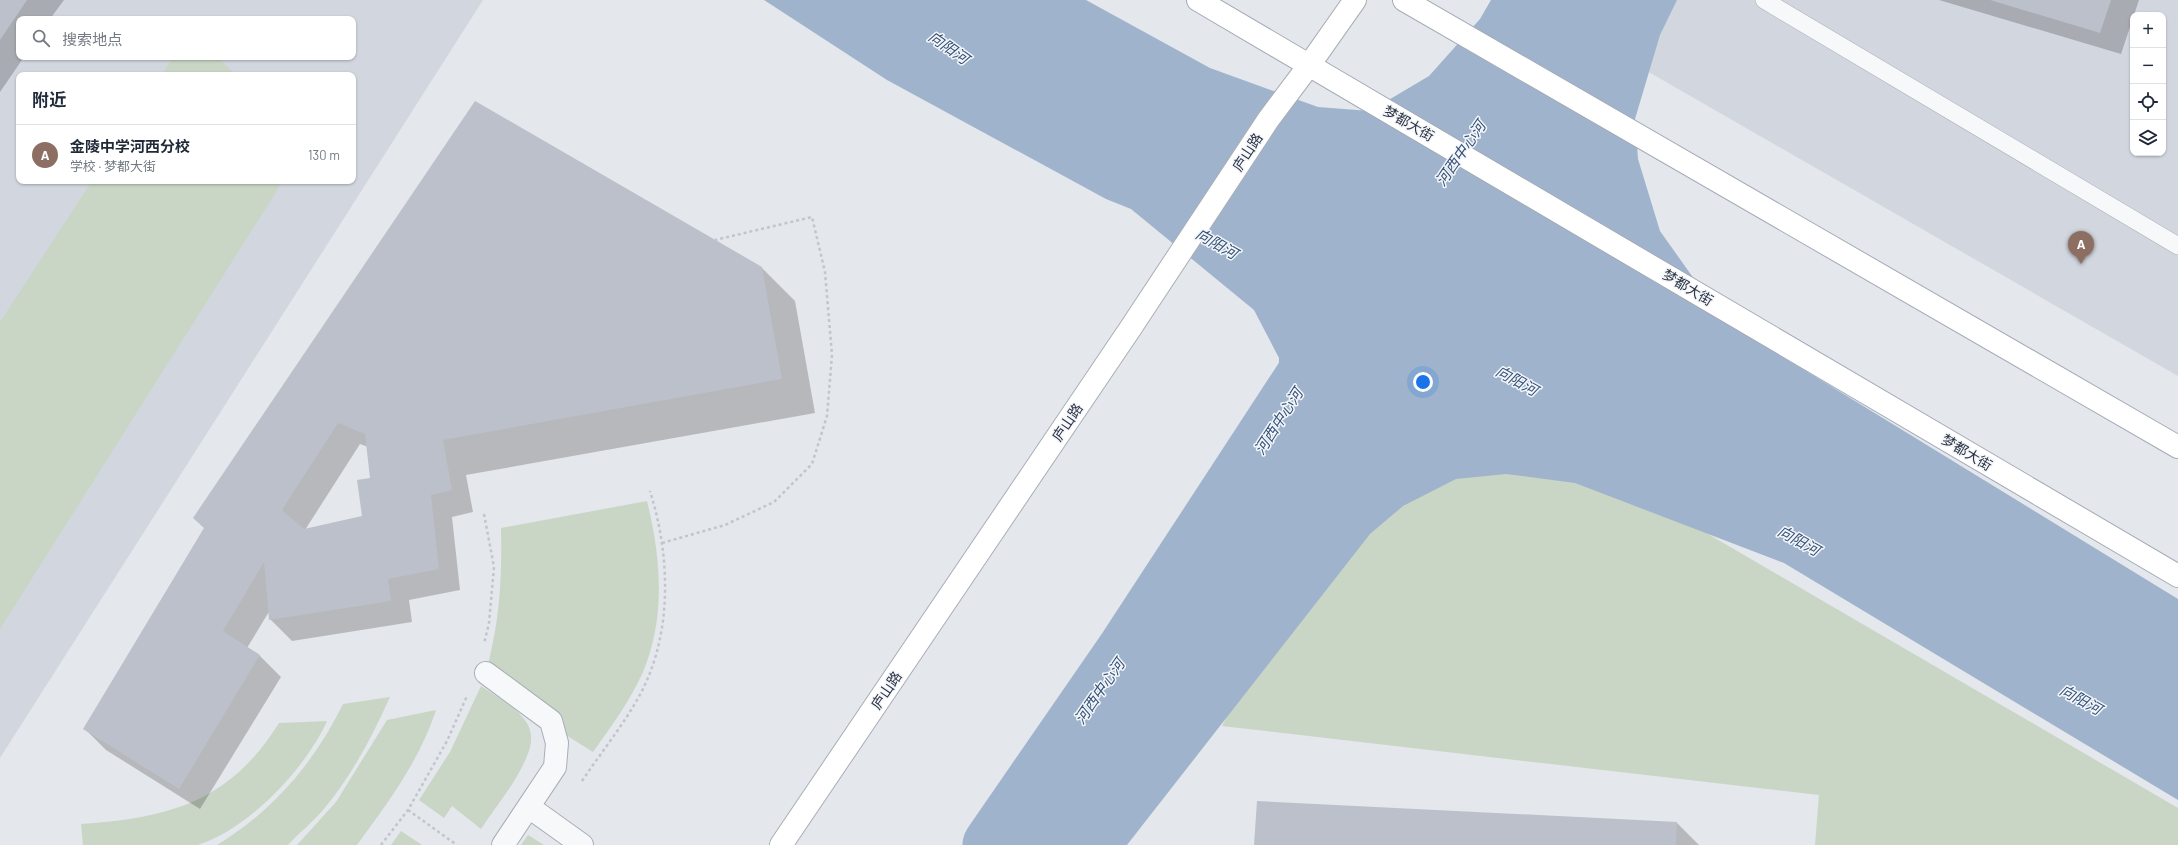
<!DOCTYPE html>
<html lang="zh">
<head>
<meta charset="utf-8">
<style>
	body { margin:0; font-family:Barlow,"Noto Sans SC",sans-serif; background:#f2f2f3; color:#1f2937 }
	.controls { position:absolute; right:12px; top:12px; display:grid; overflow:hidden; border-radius:8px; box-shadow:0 1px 3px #0004 }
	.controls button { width:36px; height:36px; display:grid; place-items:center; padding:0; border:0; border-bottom:1px solid #e0e1e3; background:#fff; color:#1f2937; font:20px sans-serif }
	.you { position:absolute; left:1423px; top:382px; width:14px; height:14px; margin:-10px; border:3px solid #fff; border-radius:50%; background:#1a73e8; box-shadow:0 0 0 6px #1a73e833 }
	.badge { display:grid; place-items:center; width:26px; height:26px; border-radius:50%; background:#d93025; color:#fff; font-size:13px; font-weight:700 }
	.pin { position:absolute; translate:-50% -33px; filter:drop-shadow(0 1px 2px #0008) }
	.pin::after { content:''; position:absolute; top:21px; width:14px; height:12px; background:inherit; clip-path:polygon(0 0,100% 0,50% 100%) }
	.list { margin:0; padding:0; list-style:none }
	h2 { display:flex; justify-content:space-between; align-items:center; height:52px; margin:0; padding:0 16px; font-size:17px }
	h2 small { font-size:13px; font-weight:400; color:#747a83 }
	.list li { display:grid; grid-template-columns:26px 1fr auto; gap:12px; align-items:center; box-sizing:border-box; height:60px; padding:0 16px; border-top:1px solid #e0e1e3 }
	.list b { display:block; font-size:15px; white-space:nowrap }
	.list p { margin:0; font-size:13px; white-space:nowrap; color:#747a83 }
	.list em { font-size:13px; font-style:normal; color:#747a83 }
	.icon { flex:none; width:22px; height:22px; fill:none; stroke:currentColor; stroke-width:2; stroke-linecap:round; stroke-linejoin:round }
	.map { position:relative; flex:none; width:2178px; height:845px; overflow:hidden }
	.search { position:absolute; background:#fff; box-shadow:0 1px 3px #0004; left:16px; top:16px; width:340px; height:44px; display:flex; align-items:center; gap:10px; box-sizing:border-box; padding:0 14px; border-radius:8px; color:#747a83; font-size:15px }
	.panel { position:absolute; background:#fff; box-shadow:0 1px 3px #0004; left:16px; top:72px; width:340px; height:112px; border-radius:8px }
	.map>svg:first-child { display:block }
	.built { fill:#d2d6de; fill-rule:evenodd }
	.green { fill:#c9d6c5 }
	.water { fill:#9fb4cc }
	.shadow { fill:#0003; fill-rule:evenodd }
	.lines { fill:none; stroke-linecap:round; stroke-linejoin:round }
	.river { stroke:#9fb4cc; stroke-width:61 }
	.building { fill:#bbc0ca; fill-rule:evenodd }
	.service-casing { stroke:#a9aeb7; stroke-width:18 }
	.minor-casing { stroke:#a9aeb7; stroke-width:24 }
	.secondary-casing { stroke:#a9aeb7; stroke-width:24 }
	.primary-casing { stroke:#a3abb8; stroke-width:24 }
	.path { stroke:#c2c5cb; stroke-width:2.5; stroke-dasharray:3 3; stroke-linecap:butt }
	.service { stroke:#f7f8fa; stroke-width:17 }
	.minor { stroke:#f7f8fa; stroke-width:22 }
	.secondary { stroke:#fff; stroke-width:22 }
	.primary { stroke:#fff; stroke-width:22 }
	.labels { text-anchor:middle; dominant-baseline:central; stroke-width:3; stroke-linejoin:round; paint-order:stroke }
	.street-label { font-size:14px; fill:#2b3445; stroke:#f4f6f9 }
	.water-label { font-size:15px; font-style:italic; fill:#34527a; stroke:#f4f6f9 }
</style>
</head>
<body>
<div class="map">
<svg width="2178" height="845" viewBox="0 0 2178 845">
	<rect width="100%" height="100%" fill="#e4e7ec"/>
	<path class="built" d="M0 0H483L0 758ZM19 19H353V57H19ZM19 75H353V181H19Z
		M1632 0H2178V376L1600 44ZM2133 15H2163V153H2133Z"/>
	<path class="green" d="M173 57H217L236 75H162Z
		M92 181H283L0 629V322Z
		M1487 405 2178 808V845H1815L1819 795 1222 726 1379 430Z
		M647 501C661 557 666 617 643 672 630 701 611 727 593 752L566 735 488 665C500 616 502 578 501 528Z
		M481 686C497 697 519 708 528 725 532 733 532 742 529 751 519 779 497 805 481 829L452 806 444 818 419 800 450 752Z
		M390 697C372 737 351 777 323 810 312 823 299 833 288 845H217C273 811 314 763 343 704Z
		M436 710C420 760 387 804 357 845H297L336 802 387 720Z
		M327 721C306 768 249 829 198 845 190 845 177 845 168 845 140 845 111 845 83 845L81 824C169 818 230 802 279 723Z
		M401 831 422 845H391Z
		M528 835 544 845H521Z"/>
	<path class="water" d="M764 0H1086L1210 68 1318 107 1370 111 1429 76 1480 19 1491 0H1677L1660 35 1635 119 1638 159 1660 231 1714 307 1736 328 2178 599V800L1784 563 1575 483 1506 474 1456 479 1403 506 1370 534 1127 845H969L1244 506 1278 434 1279 358 1254 310 1131 209 1106 199 887 80Z"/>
	<path class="shadow" d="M0 0H64L50 19H19V57H24L0 92Z
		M1939 0H2139L2121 54Z
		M476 102 761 267 795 301 815 413 466 475 473 512 452 517 460 590 409 600 412 622 292 641 270 619V610L247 648 260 656 281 677 200 809 106 750 84 728ZM360 444 368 447 371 479 363 517 305 530Z
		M1677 823 1699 845H1255Z"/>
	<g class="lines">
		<path class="river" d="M993 845 1129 648 1325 348"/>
	</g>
	<path class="building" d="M0 0H27L0 40Z
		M1990 0H2111L2100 33Z
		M475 101 762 267 782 379 443 440 452 490 431 495 439 569 388 579 391 601 269 620 264 562 223 631 260 655 179 789 83 729 204 528 193 518ZM338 423 365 434 370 478 357 480 362 516 304 529 282 510Z
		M1257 801 1677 822 1676 845H1254Z"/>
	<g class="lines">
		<defs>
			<path id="service" d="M1764 0 2178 246"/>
			<path id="minor" d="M486 673 551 721 557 743 555 767 503 845
				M529 807 582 845"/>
			<path id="secondary" d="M781 845 1130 329 1268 120 1310 64 1355 0"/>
			<path id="primary" d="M1198 0 2178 576
				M1404 0 2178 447"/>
		</defs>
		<use href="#service" class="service-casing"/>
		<use href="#minor" class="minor-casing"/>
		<use href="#secondary" class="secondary-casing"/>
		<use href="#primary" class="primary-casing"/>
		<path class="path" d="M484 514 494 567 489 623 484 644
			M662 543 725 525 774 502 812 464 827 416 832 355 825 272 812 217 715 240
			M582 781C600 754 621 728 637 700 673 638 671 558 650 491
			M408 810 457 845
			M381 845 408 810 447 741 467 696"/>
		<use href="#service" class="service"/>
		<use href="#minor" class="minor"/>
		<use href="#secondary" class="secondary"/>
		<use href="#primary" class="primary"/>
	</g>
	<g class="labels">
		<g class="street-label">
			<text transform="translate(1409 123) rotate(30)">梦都大街</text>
			<text transform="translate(1247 152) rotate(-57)">庐山路</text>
			<text transform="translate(1688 287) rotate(31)">梦都大街</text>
			<text transform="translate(1067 422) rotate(-56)">庐山路</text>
			<text transform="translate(1967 452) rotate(31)">梦都大街</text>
			<text transform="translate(886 690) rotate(-56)">庐山路</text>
		</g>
		<g class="water-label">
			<text transform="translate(949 47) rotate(35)">向阳河</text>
			<text transform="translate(1460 153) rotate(-55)">河西中心河</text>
			<text transform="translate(1217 243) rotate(30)">向阳河</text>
			<text transform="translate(1517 380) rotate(29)">向阳河</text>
			<text transform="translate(1278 421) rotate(-57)">河西中心河</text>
			<text transform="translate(1799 540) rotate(29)">向阳河</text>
			<text transform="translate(1099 691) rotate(-55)">河西中心河</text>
			<text transform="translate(2081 699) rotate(29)">向阳河</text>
		</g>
	</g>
</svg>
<div class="controls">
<button>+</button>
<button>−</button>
<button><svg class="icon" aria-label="locate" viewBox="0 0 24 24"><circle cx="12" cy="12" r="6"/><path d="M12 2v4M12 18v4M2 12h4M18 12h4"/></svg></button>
<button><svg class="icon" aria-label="layers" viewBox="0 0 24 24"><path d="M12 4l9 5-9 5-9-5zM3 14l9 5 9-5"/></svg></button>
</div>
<div class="you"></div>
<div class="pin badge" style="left:2081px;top:264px;background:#8d6e63">A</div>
<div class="search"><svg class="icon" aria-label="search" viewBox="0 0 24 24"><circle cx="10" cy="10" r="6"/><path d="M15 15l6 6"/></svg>搜索地点</div>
<section class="panel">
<h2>附近<small></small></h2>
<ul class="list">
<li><span class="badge" style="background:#8d6e63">A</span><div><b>金陵中学河西分校</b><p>学校 · 梦都大街</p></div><em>130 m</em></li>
</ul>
</section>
</div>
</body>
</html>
